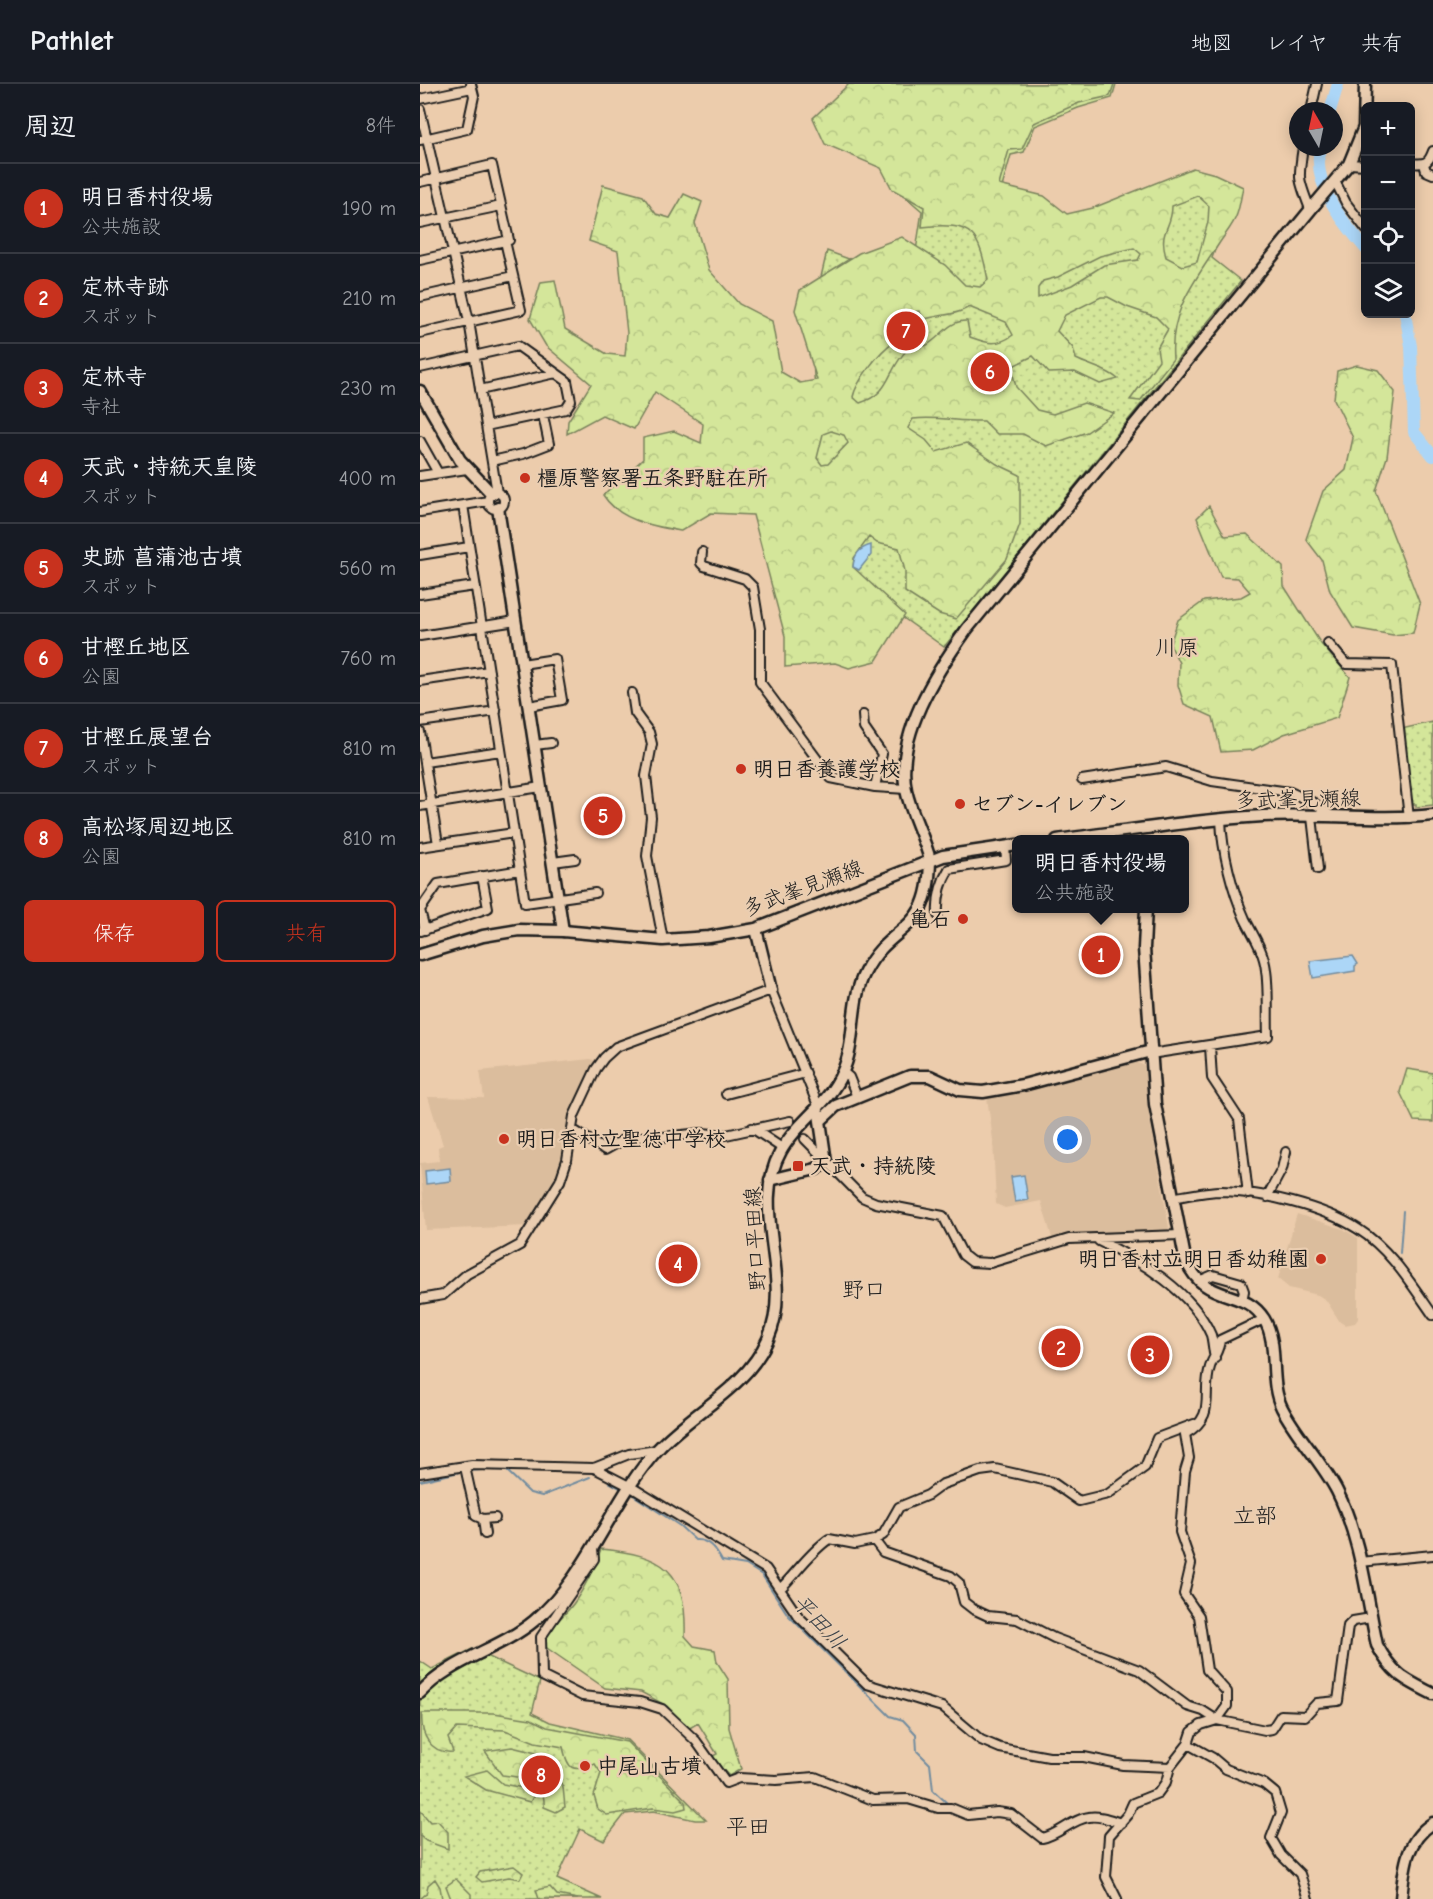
<!DOCTYPE html>
<html lang="ja">
<head>
<meta charset="utf-8">
<style>
	body { margin:0; font-family:"Comic Neue","Klee One",sans-serif; background:#20242c; color:#f1f3f6 }
	.controls { position:absolute; right:18px; top:18px; display:grid; overflow:hidden; border-radius:9px; box-shadow:0 3px 15px #0003 }
	.controls button { width:54px; height:54px; display:grid; place-items:center; padding:0; border:0; border-bottom:2px solid #363941; background:#171b24; color:#f1f3f6; font:30px sans-serif }
	.compass { position:absolute; left:869px; top:18px; width:54px; height:54px; border-radius:50%; background:#171b24; box-shadow:0 3px 15px #0003; rotate:351deg }
	.you { position:absolute; left:648px; top:1056px; width:21px; height:21px; margin:-15px; border:4px solid #fff; border-radius:50%; background:#1a73e8; box-shadow:0 0 0 9px #1a73e833 }
	.badge { display:grid; place-items:center; width:39px; height:39px; border-radius:50%; background:#c8321e; color:#fff; font-size:20px; font-weight:700 }
	.pin { position:absolute; translate:-50% -50%; border:3px solid #fff; box-shadow:0 2px 6px #0006 }
	.popup { position:absolute; left:592px; top:751px; width:177px; height:78px; box-sizing:border-box; display:grid; place-content:center; border-radius:9px; background:#171b24; filter:drop-shadow(0 2px 4px #0005); font-size:20px; white-space:nowrap; color:#9ea1a6 }
	.popup b { font-size:22px; color:#f1f3f6 }
	.popup::after { content:''; position:absolute; left:50%; top:100%; margin-left:-12px; border:12px solid transparent; border-top-color:#171b24 }
	.list { margin:0; padding:0; list-style:none }
	h2 { display:flex; justify-content:space-between; align-items:center; height:78px; margin:0; padding:0 24px; font-size:26px }
	h2 small { font-size:20px; font-weight:400; color:#9ea1a6 }
	.list li { display:grid; grid-template-columns:39px 1fr auto; gap:18px; align-items:center; box-sizing:border-box; height:90px; padding:0 24px; border-top:2px solid #363941 }
	.list b { display:block; font-size:22px; white-space:nowrap }
	.list p { margin:0; font-size:20px; white-space:nowrap; color:#9ea1a6 }
	.list em { font-size:20px; font-style:normal; color:#9ea1a6 }
	.actions { display:flex; gap:12px; padding:18px 24px }
	.actions a { flex:1; padding:14px 0; border:2px solid #c8321e; border-radius:9px; text-align:center; font-size:21px; color:#c8321e }
	.actions .main { background:#c8321e; color:#fff }
	.icon { flex:none; width:33px; height:33px; fill:none; stroke:currentColor; stroke-width:2; stroke-linecap:round; stroke-linejoin:round }
	.map { position:relative; flex:none; width:1013px; height:1815px; overflow:hidden }
	header { display:flex; align-items:center; gap:36px; box-sizing:border-box; height:84px; padding:0 30px; background:#171b24; border-bottom:2px solid #363941 }
	header strong { font-size:28px }
	nav { display:flex; gap:33px; margin-inline-start:auto; font-size:21px }
	main { display:flex }
	aside { flex:1; background:#171b24 }
	.map>svg:first-child { display:block }
	.built { fill:#dbbd9d }
	.green { fill:url(#green-dots); stroke:#78815b; stroke-width:1.5 }
	.forest { fill:url(#forest-crowns); stroke:#78815b; stroke-width:1.5; fill-rule:evenodd }
	.water { fill:#acd6f7; stroke:#728c9f; stroke-width:1.5 }
	.lines { fill:none; stroke-linecap:round; stroke-linejoin:round }
	.stream { stroke:#728c9f; stroke-width:2 }
	.river { stroke:#acd6f7; stroke-width:12 }
	.minor-casing { stroke:#1c1c1c; stroke-width:12 }
	.tertiary-casing { stroke:#1c1c1c; stroke-width:15 }
	.secondary-casing { stroke:#1c1c1c; stroke-width:15 }
	.minor { stroke:#eacdb0; stroke-width:8 }
	.tertiary { stroke:#eacdb0; stroke-width:10 }
	.secondary { stroke:#eacdb0; stroke-width:10 }
	.poi-dot { fill:#c8321e; stroke:#eacdb0; stroke-width:2 }
	.labels { text-anchor:middle; dominant-baseline:central; stroke-width:4.5; stroke-linejoin:round; paint-order:stroke }
	.poi-label { font-size:21px; font-weight:bold; fill:#1c1c1c; stroke:#eacdb0; text-anchor:start }
	.street-label { font-size:21px; fill:#1c1c1c; stroke:#eacdb0 }
	.neighbourhood-label { font-size:22px; fill:#1c1c1c; stroke:#eacdb0 }
	.water-label { font-size:22px; font-style:italic; fill:#394148; stroke:#eacdb0 }
</style>
</head>
<body>
<header>
<strong>Pathlet</strong>
<nav><a>地図</a><a>レイヤ</a><a>共有</a></nav>
</header>
<main>
<aside>
<h2>周辺<small>8件</small></h2>
<ul class="list">
<li><span class="badge">1</span><div><b>明日香村役場</b><p>公共施設</p></div><em>190 m</em></li>
<li><span class="badge">2</span><div><b>定林寺跡</b><p>スポット</p></div><em>210 m</em></li>
<li><span class="badge">3</span><div><b>定林寺</b><p>寺社</p></div><em>230 m</em></li>
<li><span class="badge">4</span><div><b>天武・持統天皇陵</b><p>スポット</p></div><em>400 m</em></li>
<li><span class="badge">5</span><div><b>史跡 菖蒲池古墳</b><p>スポット</p></div><em>560 m</em></li>
<li><span class="badge">6</span><div><b>甘樫丘地区</b><p>公園</p></div><em>760 m</em></li>
<li><span class="badge">7</span><div><b>甘樫丘展望台</b><p>スポット</p></div><em>810 m</em></li>
<li><span class="badge">8</span><div><b>高松塚周辺地区</b><p>公園</p></div><em>810 m</em></li>
</ul>
<div class="actions"><a class="main">保存</a><a>共有</a></div>
</aside>
<div class="map">
<svg width="1013" height="1815" viewBox="0 0 1013 1815">
	<defs>
		<pattern id="green-dots" width="8" height="8" patternUnits="userSpaceOnUse" patternTransform="scale(1.5)"><rect width="8" height="8" fill="#d4e69a"/><path d="M2 2h.1M6 6h.1" fill="none" stroke="#b5c584" stroke-width="1.8" stroke-linecap="round"/></pattern>
		<pattern id="forest-crowns" width="20" height="18" patternUnits="userSpaceOnUse" patternTransform="scale(1.5)"><rect width="20" height="18" fill="#d4e69a"/><path d="M2 6a3 3 0 1 1 6 0M12 15a3 3 0 1 1 6 0" fill="none" stroke="#b5c584"/></pattern>
	</defs>
	<rect width="100%" height="100%" fill="#ecccac"/>
	<filter id="ink" filterUnits="userSpaceOnUse"><feTurbulence type="fractalNoise" baseFrequency=".0167" numOctaves="2"/><feDisplacementMap in="SourceGraphic" scale="12" xChannelSelector="R" yChannelSelector="G"/><feConvolveMatrix kernelMatrix="1 2 1 2 8 2 1 2 1" color-interpolation-filters="sRGB"/></filter>
	<g filter="url(#ink)">
		<path class="built" d="M170 975 174 976 175 982 167 998 144 1078 108 1142 6 1146 0 1079 19 1077 18 1063 23 1061 8 1013 64 1014 60 987Z
			M713 977 725 982 726 1011 749 1144 745 1149 633 1157 621 1117 585 1124 576 1120 573 1056 567 1013Z
			M877 1130 923 1145 938 1154V1235L935 1239 925 1241 920 1238 906 1216 898 1211 869 1204 858 1195Z"/>
		<path class="green" d="M491 0H696L692 14 658 24 615 42 604 68 591 71 582 103 637 148 778 93 807 133 792 174 821 197 524 563 479 531 457 550 349 349 395 304C390 256 395 213 407 167L445 181 496 167 502 127 473 102Z
			M1013 638V721L996 723V720H991L981 645Z
			M52 1565 120 1597 112 1629 130 1638 207 1656 286 1736H275L234 1727 205 1730 184 1757 160 1745 137 1795 182 1815H0V1577L12 1585Z"/>
		<path class="forest" d="M429 0H694L690 12 659 19 614 39 602 65 589 66 579 101 624 112 647 130 673 124 773 84 795 90 823 103C821 112 820 122 817 130 814 140 806 149 800 158 776 196 749 226 753 275L720 317 710 316 739 276 737 264 748 245 736 233 707 223 688 213H681L645 231 637 247 653 264 656 275C670 282 687 285 698 295L680 300 655 288 629 289 613 272 591 283 596 303 617 326 633 330 664 319 694 329 667 348 626 362 603 350H577L564 337C540 338 517 332 493 335L488 344 506 356 516 368 546 359 577 380 600 391V440L587 475 536 535 519 530 485 508V487L479 464 457 459 449 453 434 474 433 483 485 531 456 577 429 584 415 579 365 583V552L333 431 291 429 261 447C232 442 200 437 183 411L223 375V354L254 347 281 359 283 340 235 308 214 345 182 331 147 350 148 337 171 300 126 262 110 235 121 198 135 196 145 245 187 270 205 272 207 249 198 167 169 157 183 101 223 112 236 130 250 134 264 110 282 118 275 139 289 186 319 220 352 237 361 288 380 299 397 296 375 226 380 206 439 169 482 153 525 181 545 201 560 203 568 196C559 150 554 137 502 143L504 123 472 105 461 84 405 60 393 34ZM778 112 789 122 788 138 777 178 763 182 746 173C738 146 752 145 752 122ZM714 164 721 170 718 176 684 181 652 201 618 214V204L623 197 638 193 680 172ZM549 223 586 238 593 251C577 263 567 259 550 253L547 237C529 236 521 253 507 261 502 263 494 264 488 265 466 286 472 309 440 319L433 313C436 298 460 266 474 258 478 234 466 233 499 227L505 235C519 231 538 231 549 223ZM411 347 424 351 428 359 408 380 402 381 397 374 403 350Z
			M937 281 958 286 975 308 967 373 956 407 1000 520 993 549 973 551 933 544 910 507 902 476 886 455 903 407 926 386 933 354 914 315 917 287Z
			M789 422 805 452 827 450 863 483 864 502 901 560 930 593 917 634 864 650 833 666 801 668 793 633 764 620 758 601 759 579 750 560 758 536 784 517 821 513 830 508 818 494 801 493 777 434Z
			M987 985 1013 989V1038L994 1037 980 1008Z
			M181 1465C244 1471 267 1486 265 1552L274 1562 295 1566 297 1578 308 1595 309 1644 321 1685 309 1692 291 1673 297 1670 278 1639 268 1645 247 1622 221 1608 185 1604 124 1562C126 1543 146 1532 156 1516 167 1500 174 1484 181 1465Z
			M74 1629 111 1635 127 1643 207 1658 265 1718 266 1724 255 1727 233 1724 187 1731 178 1725 174 1712 181 1689 175 1680C152 1688 148 1687 143 1663L115 1658 85 1646 37 1644 28 1654 33 1668C10 1670 0 1650 2 1629Z
			M92 1663 124 1671 143 1703 145 1723 136 1728 124 1723C126 1696 104 1693 82 1691L65 1667Z
			M67 1686 83 1700 108 1705 114 1711 110 1718 66 1706 44 1692Z
			M0 1726 10 1738 18 1737 28 1748V1765L6 1757 0 1752Z
			M94 1782 103 1789 100 1795 89 1793 62 1798 56 1793 60 1788Z
			M15 1795 20 1803 22 1815H0L6 1810 8 1801Z
			M36 1795 51 1810V1815H31L26 1802Z
			M130 1803 137 1811 158 1815H119L116 1806Z"/>
		<path class="water" d="M451 461V471L439 486 433 483C434 471 439 464 451 461Z
			M933 872 938 880 935 882V887L893 894 890 877Z
			M30 1084 31 1097 6 1100 5 1087Z
			M604 1091 608 1116 595 1118 591 1093Z"/>
		<g class="lines">
			<path class="stream" d="M980 1169 983 1127
				M85 1385 110 1409 122 1412 170 1393
				M49 1387 74 1385
				M0 1397 44 1387
				M189 1398 202 1405
				M213 1411 260 1442 275 1456C289 1455 296 1466 302 1477L326 1481 342 1491 368 1531 470 1632 483 1636 496 1650 497 1667 510 1680 513 1706 527 1719"/>
			<path class="river" d="M910 27 918 0
				M900 63C892 101 922 137 946 165
				M985 230 991 262 994 348 1013 372"/>
			<defs>
				<path id="minor" d="M0 15 52 4
					M0 25 49 237 77 409
					M891 27 897 0
					M0 56 47 45 54 12 51 0
					M883 63C878 95 878 94 890 125
					M990 79C1004 80 1008 81 1013 67
					M929 80 946 81
					M1004 80 1006 87 1013 90
					M915 97 926 119 946 145
					M0 98 72 81 89 156 85 157
					M0 139 81 122
					M0 176 85 157 101 226 0 249
					M0 213 93 192
					M0 284 98 262 147 297 151 317 146 325 66 342
					M60 306 136 289
					M0 357 18 389
					M72 377 103 370 129 360 123 331
					M0 392 47 385
					M68 417a8 8 0 1 1 16 0a8 8 0 1 1-16 0Z
					M43 421 105 819 175 809
					M0 428 68 417
					M282 468 281 479 284 482 325 495 333 503 340 545V598L411 694 455 703 486 705
					M0 471 49 463
					M0 510 55 502
					M0 552 96 537
					M908 559 926 580 972 581 989 734
					M102 580 135 575 142 616 109 622
					M0 597 69 587
					M212 609 215 629 229 648 232 660 226 692 231 733 227 772 243 856
					M443 631 444 644 462 670 455 703
					M0 638 76 627
					M0 648 18 760
					M115 661 131 659
					M5 678 81 667
					M662 696 746 683 792 697 870 708 894 719 913 733
					M0 722 121 703
					M892 733 898 785
					M0 763 94 749
					M133 778 155 775
					M518 831C517 815 521 798 529 785L586 776 585 762
					M5 846 0 826 18 800 100 786
					M1 847 68 824 62 792
					M790 962 792 994 819 1035 828 1110
					M731 967 737 969 848 952C847 930 849 907 846 886 844 867 833 851 825 835 812 806 802 767 801 735
					M423 988 429 993 437 1013
					M306 1010 386 989
					M332 1044 362 1064
					M152 1045 185 1066 210 1052 234 1054 281 1049 306 1051 370 1037
					M385 1055 442 1113 456 1119 523 1132 543 1171 552 1178 570 1179 649 1155 760 1151
					M847 1113 862 1085 866 1068
					M752 1114C769 1111 786 1107 802 1107 843 1108 904 1123 938 1145 970 1165 992 1201 1013 1231
					M679 1157C720 1176 773 1208 791 1251 793 1258 793 1266 795 1274
					M779 1197 793 1191 821 1199 824 1207 822 1217
					M0 1215 23 1211 47 1190 100 1161 140 1097 147 1076 154 1032 176 985 184 974 196 963 351 906 399 1024
					M45 1383 56 1432 63 1435 75 1434
					M174 1384 211 1403 346 1485 378 1532 447 1600 522 1623 561 1656 580 1664 629 1673H664L703 1681 750 1683
					M0 1389 52 1381 174 1384 209 1370 237 1366
					M63 1435 65 1450
					M454 1456 463 1468 531 1492 539 1499 544 1518 553 1525 568 1532 597 1535 634 1554 719 1586 767 1622 783 1627 797 1636 845 1646 852 1645 861 1631 885 1632 897 1619 918 1617 928 1542 933 1537 951 1534
					M173 1465 174 1475 121 1553 122 1592 162 1612 220 1618 242 1625 276 1657 306 1699 319 1694 356 1696 395 1693 453 1716 488 1715 518 1724H531L548 1731 577 1728 591 1730 622 1754C639 1751 652 1735 669 1733 679 1731 691 1736 701 1739
					M940 1478 1013 1471
					M360 1505C377 1488 390 1468 409 1455L435 1460 454 1456 463 1451 479 1423 508 1411 523 1400 560 1387 575 1385 632 1398 659 1417 688 1410 725 1383 737 1354 774 1340
					M768 1660 793 1674 806 1685 844 1700 855 1709 861 1729 851 1754 861 1771 880 1790 888 1815
					M697 1815 686 1793 689 1752 708 1730 713 1719 738 1709 746 1698 750 1683 768 1660 772 1648 781 1641 797 1636 807 1622V1608L787 1586 779 1532 764 1510 771 1480 760 1448 765 1387 769 1374 765 1350C798 1331 781 1311 790 1283 793 1272 799 1268 800 1256L844 1235"/>
				<path id="tertiary" d="M0 307 40 376 72 410
					M78 424 143 847
					M510 776C504 752 491 730 486 706 475 652 516 588 547 545L896 119
					M726 824 724 864 735 1020 765 1174C784 1222 823 1202 844 1235 860 1261 848 1297 862 1324 877 1353 902 1378 917 1407 941 1455 946 1510 957 1561 972 1590 985 1596 1013 1610
					M336 845 351 906
					M400 1037 416 1022 490 992H510L540 1006 563 1008 603 1001 731 967
					M350 1096 396 1085 406 1078 399 1030
					M981 1815C984 1785 985 1757 1013 1739"/>
				<path id="secondary" d="M896 119 929 80 944 43 945 0
					M637 756C706 747 774 736 843 732 900 729 957 737 1013 731
					M0 871 63 852 99 846 143 847 243 856 289 853 336 845 523 772 597 761
					M0 1609C31 1575 79 1566 114 1537 170 1491 190 1417 238 1365 273 1327 326 1305 348 1255 375 1194 328 1125 361 1067 377 1038 409 1020 422 989 437 958 429 919 445 888 472 836 509 853 510 776"/>
			</defs>
			<use href="#minor" class="minor-casing"/>
			<use href="#tertiary" class="tertiary-casing"/>
			<use href="#secondary" class="secondary-casing"/>
			<use href="#minor" class="minor"/>
			<use href="#tertiary" class="tertiary"/>
			<use href="#secondary" class="secondary"/>
		</g>
	</g>
	<g class="poi-dot">
		<circle cx="105" cy="394" r="6"/>
		<circle cx="321" cy="685" r="6"/>
		<circle cx="540" cy="720" r="6"/>
		<circle cx="543" cy="835" r="6"/>
		<circle cx="84" cy="1055" r="6"/>
		<rect x="372" y="1076" width="12" height="12" rx="3"/>
		<circle cx="901" cy="1175" r="6"/>
		<circle cx="165" cy="1682" r="6"/>
	</g>
	<g class="labels">
		<g class="poi-label">
			<text x="117" y="394">橿原警察署五条野駐在所</text>
			<text x="333" y="685">明日香養護学校</text>
			<text x="552" y="720">セブン-イレブン</text>
			<text x="531" y="835" text-anchor="end">亀石</text>
			<text x="96" y="1055">明日香村立聖徳中学校</text>
			<text x="390" y="1082">天武・持統陵</text>
			<text x="889" y="1175" text-anchor="end">明日香村立明日香幼稚園</text>
			<text x="177" y="1682">中尾山古墳</text>
		</g>
		<g class="street-label">
			<text transform="translate(878 715) rotate(-1)">多武峯見瀬線</text>
			<text transform="translate(383 804) rotate(-20)">多武峯見瀬線</text>
			<text transform="translate(335 1155) rotate(-93)">野口平田線</text>
		</g>
		<g class="neighbourhood-label">
			<text x="757" y="564">川原</text>
			<text x="444" y="1206">野口</text>
			<text x="835" y="1432">立部</text>
			<text x="328" y="1743">平田</text>
		</g>
		<g class="water-label">
			<text transform="translate(399 1538) rotate(47)">平田川</text>
		</g>
	</g>
</svg>
<div class="controls">
<button>+</button>
<button>−</button>
<button><svg class="icon" aria-label="locate" viewBox="0 0 24 24"><circle cx="12" cy="12" r="6"/><path d="M12 2v4M12 18v4M2 12h4M18 12h4"/></svg></button>
<button><svg class="icon" aria-label="layers" viewBox="0 0 24 24"><path d="M12 4l9 5-9 5-9-5zM3 14l9 5 9-5"/></svg></button>
</div>
<svg class="compass" viewBox="-18 -18 36 36"><path d="M0-13l5 13h-10z" fill="#e53935"/><path d="M0 13l5-13h-10z" fill="#9ea1a6"/></svg>
<div class="you"></div>
<div class="pin badge" style="left:681px;top:871px">1</div>
<div class="popup"><b>明日香村役場</b>公共施設</div>
<div class="pin badge" style="left:641px;top:1264px">2</div>
<div class="pin badge" style="left:730px;top:1271px">3</div>
<div class="pin badge" style="left:258px;top:1180px">4</div>
<div class="pin badge" style="left:183px;top:732px">5</div>
<div class="pin badge" style="left:570px;top:288px">6</div>
<div class="pin badge" style="left:486px;top:247px">7</div>
<div class="pin badge" style="left:121px;top:1691px">8</div>
</div>
</main>
</body>
</html>
